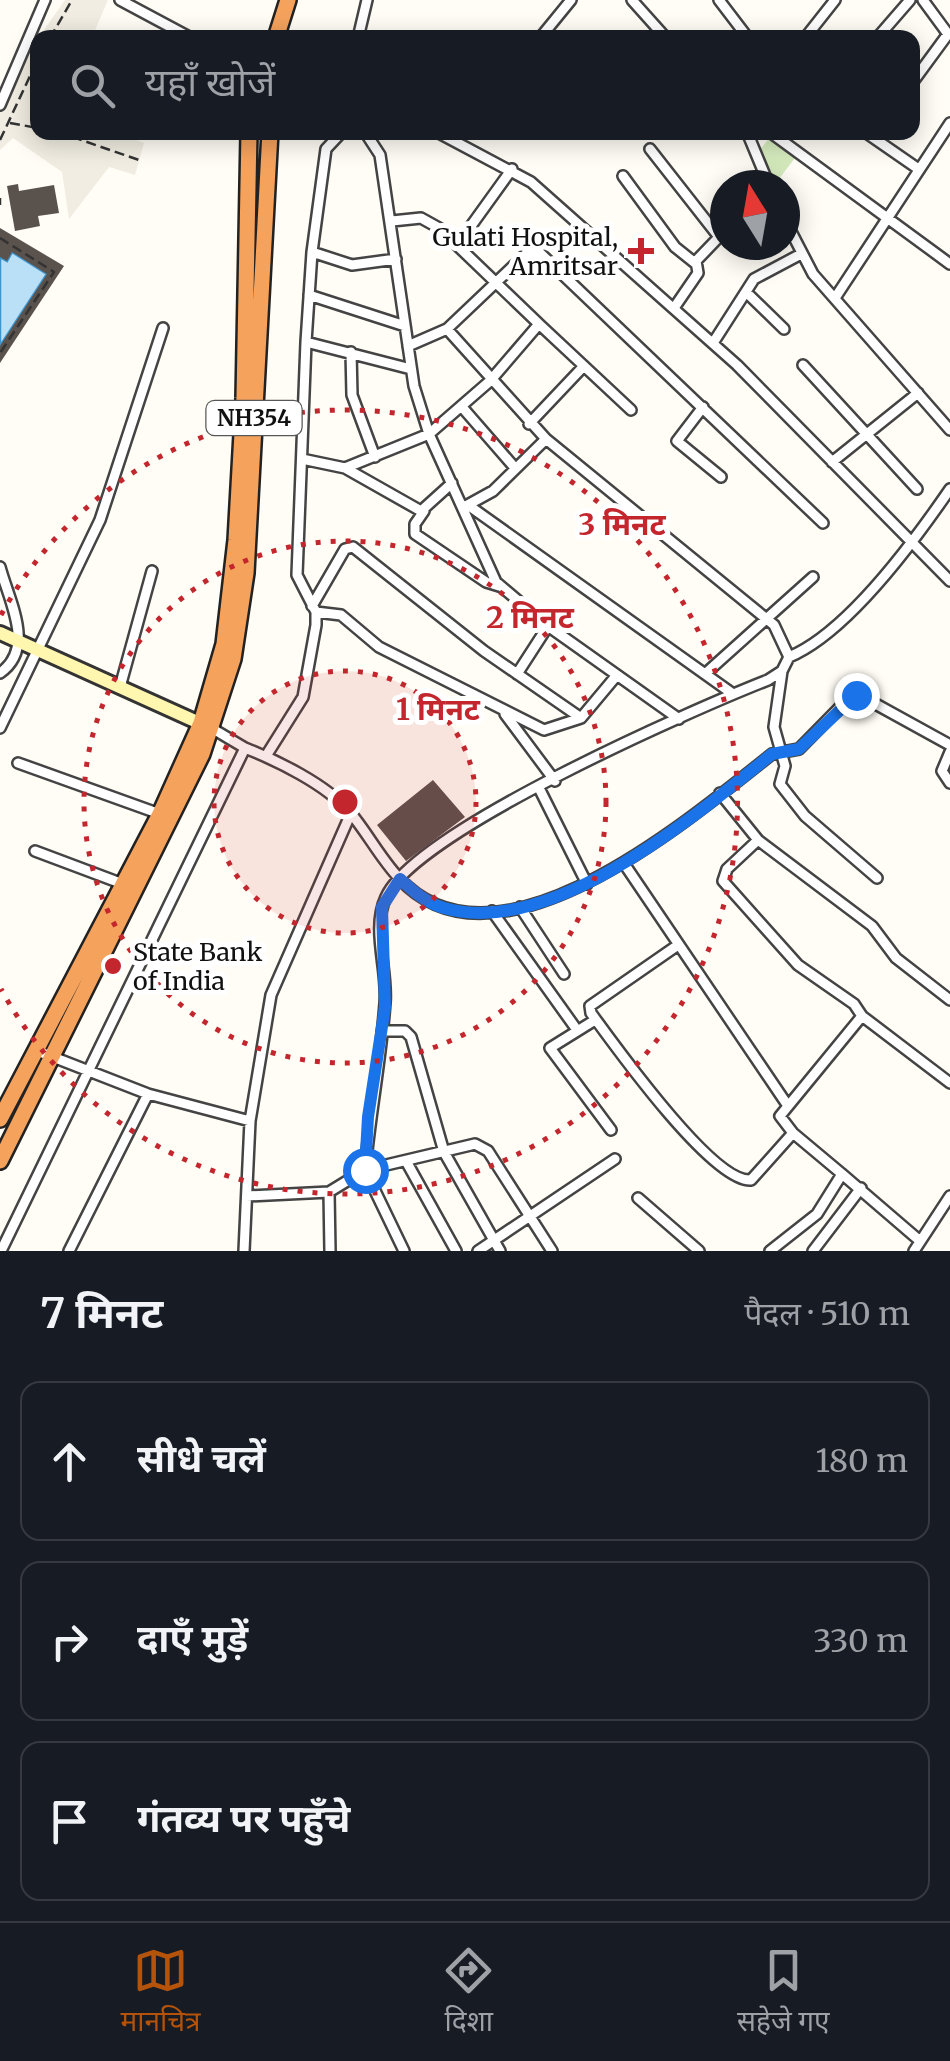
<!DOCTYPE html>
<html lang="hi">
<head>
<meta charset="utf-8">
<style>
	body { margin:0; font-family:Merriweather,"Noto Sans Devanagari",serif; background:#242831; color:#f1f3f6 }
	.compass { position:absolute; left:710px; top:170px; width:90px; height:90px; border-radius:50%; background:#171b24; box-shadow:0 5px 25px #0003; rotate:349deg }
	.stop { position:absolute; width:30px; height:30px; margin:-22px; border:8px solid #1a73e8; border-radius:50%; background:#fff }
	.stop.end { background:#1a73e8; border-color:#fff; box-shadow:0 2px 10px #0008 }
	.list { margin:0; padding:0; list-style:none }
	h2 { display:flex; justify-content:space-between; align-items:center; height:130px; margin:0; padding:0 40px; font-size:42px }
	h2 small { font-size:32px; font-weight:400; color:#9ea1a6 }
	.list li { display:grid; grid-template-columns:65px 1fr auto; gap:30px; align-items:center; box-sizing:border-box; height:160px; margin:0 20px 20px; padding:0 20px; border:2px solid #363941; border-radius:20px }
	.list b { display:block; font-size:38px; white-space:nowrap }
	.list em { font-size:32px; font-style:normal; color:#9ea1a6 }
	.icon { flex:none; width:55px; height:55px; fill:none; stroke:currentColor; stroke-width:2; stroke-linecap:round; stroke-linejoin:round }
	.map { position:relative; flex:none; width:950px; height:1251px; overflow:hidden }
	.search { position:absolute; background:#171b24; box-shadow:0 5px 25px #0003; left:30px; right:30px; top:30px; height:110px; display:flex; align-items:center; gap:25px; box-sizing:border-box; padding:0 35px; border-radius:20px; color:#9ea1a6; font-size:38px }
	.sheet { height:670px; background:#171b24 }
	nav { display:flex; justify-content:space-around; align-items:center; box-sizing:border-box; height:140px; border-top:2px solid #363941; background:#171b24; font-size:28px; color:#9ea1a6 }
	nav a { display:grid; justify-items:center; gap:5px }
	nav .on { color:#b45309 }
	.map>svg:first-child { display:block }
	.green { fill:#d5ebbd }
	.plaza { fill:#f1ede2 }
	.water { fill:#b9e0f7; stroke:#3f96cf; stroke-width:2.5 }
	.building { fill:#5a524d }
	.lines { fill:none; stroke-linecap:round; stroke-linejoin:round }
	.street-casing { stroke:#444; stroke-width:14 }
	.secondary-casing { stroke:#333; stroke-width:18 }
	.highway-casing { stroke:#222; stroke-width:20 }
	.path { stroke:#333; stroke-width:2.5; stroke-dasharray:10 5; stroke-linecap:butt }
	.street { stroke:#fff; stroke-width:9 }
	.secondary { stroke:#fff6b0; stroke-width:12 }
	.highway { stroke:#f5a25d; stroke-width:15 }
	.route { stroke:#1a73e8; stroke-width:12 }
	.ring { fill:none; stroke:#c4262e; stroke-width:5; stroke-dasharray:5 10 }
	.poi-dot { fill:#c4262e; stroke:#fff; stroke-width:4 }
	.labels { text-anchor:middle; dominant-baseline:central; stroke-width:10; stroke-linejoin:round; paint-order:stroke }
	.shield { fill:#fff; stroke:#585858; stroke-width:2.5 }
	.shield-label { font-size:22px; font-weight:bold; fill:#111 }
	.poi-label { font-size:25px; fill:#111; stroke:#fff; text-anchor:end }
	.centre { fill:#c4262e; stroke:#fff; stroke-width:5 }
	.ring-label { font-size:30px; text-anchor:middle; font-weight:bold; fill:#c4262e; stroke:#fff; stroke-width:10; stroke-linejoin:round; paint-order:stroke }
</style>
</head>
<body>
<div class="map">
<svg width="950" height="1251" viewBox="0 0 950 1251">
	<rect width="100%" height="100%" fill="#fffdf5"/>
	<path class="green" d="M770 137 795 158 775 184 759 151Z"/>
	<path class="plaza" d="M65 0H108L92 37H39Z
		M37 39 38 132 118 133 144 143 135 175 109 167 69 219 62 172 13 138 0 150V113Z"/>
	<path class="water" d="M12 252 47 274 0 346V257L7 261Z"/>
	<path class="building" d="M18 184 19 191 54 185 59 213 38 216 40 226 15 231 7 186Z
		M0 228 64 266 0 363V346L47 274 12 252 7 261 0 257Z
		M433 780 465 817 406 861 377 825Z"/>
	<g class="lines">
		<defs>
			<path id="street" d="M120 0 191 38
				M632 0 666 38
				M719 0 748 38
				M358 38 367 0
				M540 38 571 0
				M805 38 835 0
				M877 38 910 0
				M912 83 948 34 923 0
				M0 105 45 0
				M365 132 380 155 414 386 429 434 496 582 548 626 679 719
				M437 132 531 182 737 365 950 581
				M747 132 769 185
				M770 132 950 264
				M865 132 917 168
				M650 149 719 237 696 261 698 273 674 308
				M623 176 675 247 695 263
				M785 220 813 274 950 430
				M458 244 512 169
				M312 252 352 265 396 259
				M746 292 784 329
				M309 295 405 326
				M835 298 950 123
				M539 324 631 410
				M306 342 411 369
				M713 343 754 279 801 254
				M408 346 447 329 527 253H540L823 523
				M351 352 352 395 375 457
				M803 365 917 489
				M462 407 515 468
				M703 407 677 441 721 477
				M529 424 582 368
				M302 459 345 468 429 434 490 381 539 324 439 228 421 218 392 221
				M832 462 918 393
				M345 468 421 511 452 483
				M468 505 733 694
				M464 507 493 491 546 439
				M424 511 415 524V534L486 582 499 586
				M0 567C9 601 36 648 0 673
				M312 606 345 549 353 547 484 651 581 718
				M316 612 341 615 379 647 544 730 581 718 617 675
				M789 657C847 633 915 540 950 489
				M782 671 774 727 785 766 780 784 805 816 877 878
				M706 673 813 577
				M517 674 548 626
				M120 687 152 571
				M505 714 555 781
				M0 728 100 520 163 328
				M245 748C278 761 325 784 349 811 367 832 380 858 399 878 497 986 693 816 772 754L799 749 851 696H861L950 745
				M950 752 942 771 950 783
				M266 756 303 697 316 625V612L297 575 306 342 312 252 326 149 342 132
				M18 763 160 814
				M539 788 587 884
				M720 793 758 840 727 869 723 881 798 965 854 1004 862 1016 780 1116 793 1133 842 1174
				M758 840 872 926 896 958 950 1000
				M35 851 123 884
				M625 865 786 1103
				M520 907 564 974
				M492 911 577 1030
				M678 945 590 1006 591 1013C615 1046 713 1183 751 1180L793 1133
				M862 1016 950 1083
				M595 1020 550 1048 611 1130
				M382 1031H405L411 1037 444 1152 500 1251
				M35 1050 148 1094 250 1121
				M406 1161 456 1251
				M247 1196 329 1192
				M638 1198 699 1251
				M1 1251 245 748 213 729
				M69 1251 148 1094
				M244 1251 250 1121 271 995 351 813
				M330 1251 329 1192 365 1170C370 1114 381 1059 385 1003 388 969 371 929 386 897 415 831 694 709 768 680L782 671 789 657 774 625 546 439 447 329
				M404 1251 365 1170 475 1144 488 1151 552 1251
				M478 1251 615 1159
				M770 1251 817 1214 842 1174 920 1241
				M813 1251 861 1188
				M914 1251 950 1196"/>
			<path id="secondary" d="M0 633 206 726"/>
			<path id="highway" d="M276 38 288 0
				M0 1119 160 814 201 723 224 644 236 540 244 398 249 132
				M0 1161 202 754 233 659 246 573 270 132"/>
		</defs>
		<use href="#street" class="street-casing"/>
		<use href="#secondary" class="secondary-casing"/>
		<use href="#highway" class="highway-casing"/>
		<path class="path" d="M50 38 72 0
			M10 123 38 128
			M58 132 139 160
			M0 140 38 59
			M0 198V205
			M0 238 54 272 0 353"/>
		<use href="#street" class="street"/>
		<use href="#secondary" class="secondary"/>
		<use href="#highway" class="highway"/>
	</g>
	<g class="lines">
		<path class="route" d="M365 1170 368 1117 385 1007 382 907 400 879C413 891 426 903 444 908 550 939 695 816 772 754L799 749 856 695"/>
	</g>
	<circle cx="345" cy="802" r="131" fill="#c4262e" fill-opacity=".12"/>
	<g class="ring">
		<circle cx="345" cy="802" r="131"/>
		<circle cx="345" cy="802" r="261"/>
		<path d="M1 615A392 392 0 1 1 1 989"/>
	</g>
	<g class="poi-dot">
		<path d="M636 236h10v10h10v10h-10v10h-10v-10h-10v-10h10z"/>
		<circle cx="113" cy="966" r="10"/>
	</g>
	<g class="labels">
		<rect class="shield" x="206.5" y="401" width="95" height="34" rx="8"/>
		<g class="shield-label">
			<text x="254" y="418">NH354</text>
		</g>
		<g class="poi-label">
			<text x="618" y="237">Gulati Hospital,<tspan x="618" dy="29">Amritsar</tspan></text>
			<text x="133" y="952" text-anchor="start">State Bank<tspan x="133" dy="29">of India</tspan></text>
		</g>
	</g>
	<circle cx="345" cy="802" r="15" class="centre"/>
	<g class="ring-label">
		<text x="622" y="535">3 मिनट</text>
		<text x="530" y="628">2 मिनट</text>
		<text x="438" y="720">1 मिनट</text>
	</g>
</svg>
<svg class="compass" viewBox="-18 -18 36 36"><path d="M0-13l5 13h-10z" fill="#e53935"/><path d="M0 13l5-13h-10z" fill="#9ea1a6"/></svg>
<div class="stop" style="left:365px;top:1170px"></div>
<div class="stop end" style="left:856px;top:695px"></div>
<div class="search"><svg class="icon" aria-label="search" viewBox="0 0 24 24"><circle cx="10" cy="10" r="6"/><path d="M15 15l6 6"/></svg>यहाँ खोजें</div>
</div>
<section class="sheet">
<h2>7 मिनट<small>पैदल · 510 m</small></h2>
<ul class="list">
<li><svg class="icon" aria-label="ahead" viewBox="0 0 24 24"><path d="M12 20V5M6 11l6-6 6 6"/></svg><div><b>सीधे चलें</b></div><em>180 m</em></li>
<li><svg class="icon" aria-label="right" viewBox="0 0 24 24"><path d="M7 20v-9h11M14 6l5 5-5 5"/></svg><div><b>दाएँ मुड़ें</b></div><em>330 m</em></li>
<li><svg class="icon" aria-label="arrive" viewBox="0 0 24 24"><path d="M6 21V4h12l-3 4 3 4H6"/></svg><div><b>गंतव्य पर पहुँचे</b></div></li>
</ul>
</section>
<nav>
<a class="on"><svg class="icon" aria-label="map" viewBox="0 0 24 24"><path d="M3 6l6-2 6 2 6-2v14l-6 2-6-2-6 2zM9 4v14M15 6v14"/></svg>मानचित्र</a>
<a><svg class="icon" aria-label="directions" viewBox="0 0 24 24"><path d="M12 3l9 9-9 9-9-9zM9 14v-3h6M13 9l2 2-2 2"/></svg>दिशा</a>
<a><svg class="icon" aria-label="saved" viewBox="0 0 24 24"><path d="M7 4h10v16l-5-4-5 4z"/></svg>सहेजे गए</a>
</nav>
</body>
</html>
